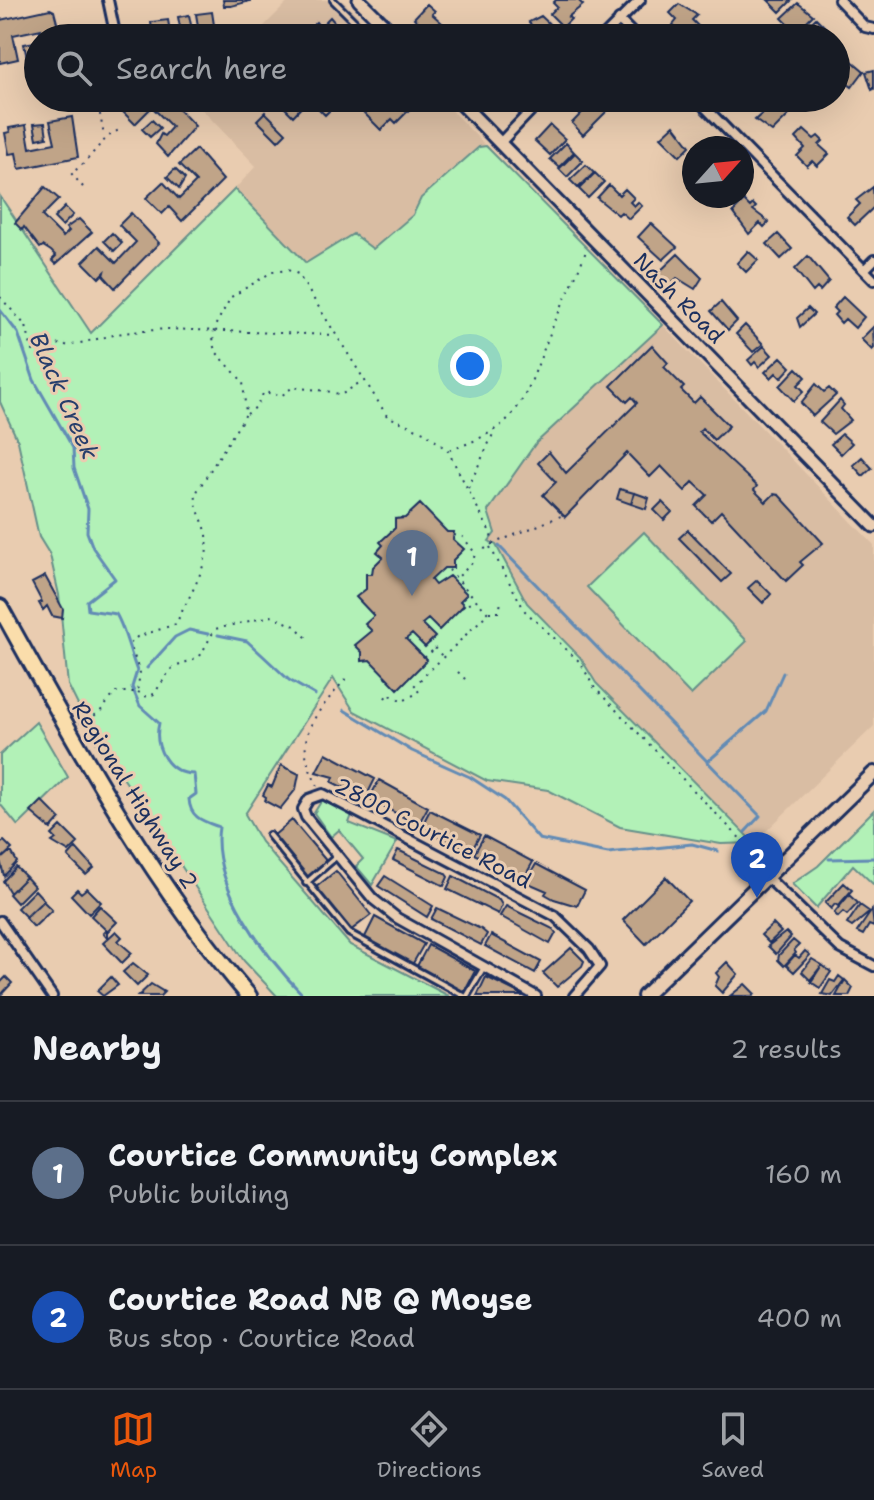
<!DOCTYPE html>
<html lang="en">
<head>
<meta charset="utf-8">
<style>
	body { margin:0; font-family:"Shantell Sans",sans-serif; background:#242831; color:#f1f3f6 }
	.compass { position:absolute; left:682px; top:136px; width:72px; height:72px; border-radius:50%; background:#171b24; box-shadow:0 8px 32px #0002; rotate:63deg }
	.you { position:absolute; left:470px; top:366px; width:28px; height:28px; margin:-20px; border:6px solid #fff; border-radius:50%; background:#1a73e8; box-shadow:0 0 0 12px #1a73e833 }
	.badge { display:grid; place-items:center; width:52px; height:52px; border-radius:50%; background:#ea580c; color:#fff; font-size:26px; font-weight:700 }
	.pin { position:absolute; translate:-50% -66px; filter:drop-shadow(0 2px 4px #0008) }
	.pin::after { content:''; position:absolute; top:42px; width:28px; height:24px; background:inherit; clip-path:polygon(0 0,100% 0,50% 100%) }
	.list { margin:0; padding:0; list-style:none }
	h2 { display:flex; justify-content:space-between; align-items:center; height:104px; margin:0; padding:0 32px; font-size:34px }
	h2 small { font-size:26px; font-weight:400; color:#9ea1a6 }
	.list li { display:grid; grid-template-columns:52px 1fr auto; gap:24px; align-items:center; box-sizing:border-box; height:144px; padding:0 32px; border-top:2px solid #363941 }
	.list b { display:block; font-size:30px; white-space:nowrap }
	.list p { margin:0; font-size:26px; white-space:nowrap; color:#9ea1a6 }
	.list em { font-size:26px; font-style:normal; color:#9ea1a6 }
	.icon { flex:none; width:44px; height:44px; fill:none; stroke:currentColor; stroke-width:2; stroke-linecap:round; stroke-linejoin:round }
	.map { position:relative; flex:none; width:874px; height:996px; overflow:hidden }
	.search { position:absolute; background:#171b24; box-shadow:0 8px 32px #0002; left:24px; right:24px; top:24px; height:88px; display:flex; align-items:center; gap:20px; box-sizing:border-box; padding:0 28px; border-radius:44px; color:#9ea1a6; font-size:30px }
	.sheet { height:392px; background:#171b24 }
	nav { display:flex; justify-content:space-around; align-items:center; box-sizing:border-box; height:112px; border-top:2px solid #363941; background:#171b24; font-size:22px; color:#9ea1a6 }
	nav a { display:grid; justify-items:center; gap:4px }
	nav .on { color:#ea580c }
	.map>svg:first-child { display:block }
	.built { fill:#d9bda3 }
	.green { fill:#b2f1b7; stroke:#66908a; stroke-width:2 }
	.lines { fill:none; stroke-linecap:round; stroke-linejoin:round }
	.stream { stroke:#628bb5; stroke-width:3 }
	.building { fill:#c0a488; stroke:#1b2f5e; stroke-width:2 }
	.service-casing { stroke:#1b2f5e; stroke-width:10 }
	.minor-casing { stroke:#1b2f5e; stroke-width:14 }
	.tertiary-casing { stroke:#1b2f5e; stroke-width:17 }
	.secondary-casing { stroke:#1b2f5e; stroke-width:18 }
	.primary-casing { stroke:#1b2f5e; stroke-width:20 }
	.path { stroke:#1b2f5e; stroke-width:2; stroke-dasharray:2 6; stroke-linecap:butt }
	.service { stroke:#e9ccb0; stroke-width:4 }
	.minor { stroke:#e9ccb0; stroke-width:8 }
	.tertiary { stroke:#e9ccb0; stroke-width:11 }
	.secondary { stroke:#e9ccb0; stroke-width:12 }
	.primary { stroke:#faddab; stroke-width:14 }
	.labels { text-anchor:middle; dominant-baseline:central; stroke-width:6; stroke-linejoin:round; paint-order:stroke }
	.street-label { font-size:22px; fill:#1b2f5e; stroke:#e9ccb0 }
	.water-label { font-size:24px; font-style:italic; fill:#273e6c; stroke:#e9ccb0 }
</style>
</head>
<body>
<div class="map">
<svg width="874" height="996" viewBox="0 0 874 996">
	<rect width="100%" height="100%" fill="#e9ccb0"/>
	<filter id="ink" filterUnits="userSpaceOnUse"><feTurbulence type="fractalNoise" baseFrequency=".0125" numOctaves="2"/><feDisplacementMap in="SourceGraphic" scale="16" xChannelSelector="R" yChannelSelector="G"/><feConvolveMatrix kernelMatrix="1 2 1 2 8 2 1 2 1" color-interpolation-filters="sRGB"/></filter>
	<g filter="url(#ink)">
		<path class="built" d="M290 0H342L380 38H252Z
			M191 98H439L486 146 479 147 421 198 413 215 373 249 352 235 306 263 235 189 256 166Z
			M663 325 874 545V726L754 843 596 683 580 657 527 603 496 545 489 541 488 511 536 443Z"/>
		<path class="green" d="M486 146 663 325 536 443 488 511 495 533 489 541 496 545 527 603 580 657 596 683 754 843 721 844 620 827 548 790 487 781 354 711 333 678 245 814 261 842 350 945 449 996H277L244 961 116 767 99 748 68 685 59 595 50 555 39 537 18 441 0 402V196L91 333 235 189 306 263 353 234 373 249 413 215 421 198 479 147Z
			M644 532 747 641 691 695 587 587Z
			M36 722 68 777 18 826 0 804V755Z
			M322 800 352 815 349 823 397 842 372 885 356 866 363 859 339 830 331 837 314 813Z
			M874 810V885L853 865 816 908 792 884 818 866Z"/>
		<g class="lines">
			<path class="stream" d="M0 310 18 333 34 380 73 448 74 468 88 509 87 532 93 548 115 579 87 601 88 610 116 614C125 629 130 653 137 671L132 687 140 706 159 723C153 748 168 774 194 774L196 794 189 799C190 818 203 821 219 827 210 885 266 957 304 996
				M499 546 760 816 745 832
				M218 635 247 641 289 680 315 695
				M147 668 175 637 189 630 208 634
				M344 710 412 751 470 777 505 800 539 839 608 853 692 844 718 851
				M707 762 766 711 783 673
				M829 859 874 858"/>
		</g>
		<path class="building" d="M223 0H250V1L231 6H224Z
			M556 0H578L583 5 568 17 571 19 563 27 550 14 557 7 553 3Z
			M768 0H792L780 12Z
			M798 3 813 15 796 32 782 18Z
			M427 4 435 11 432 14 450 30 443 38H436L414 18Z
			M679 4 697 15 692 20 701 29 692 38H686L673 25 677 20 670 13Z
			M50 9 54 11 61 38H38L41 29 13 35 18 59 0 63V20Z
			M212 12 216 38H200L196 14Z
			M189 15 192 30 181 32 178 17Z
			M541 16 558 32 552 38H522L532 26 529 22Z
			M330 17 348 38H300L316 22 320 27Z
			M816 18 828 30 820 38H800L798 35Z
			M168 20 171 38 153 37 151 22Z
			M459 28 469 38H449Z
			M35 42 38 56 27 58 24 44Z
			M845 55 864 71 852 87 836 75Z
			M874 70V89L872 90 866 72Z
			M168 98 195 126 168 157 156 144 161 134 164 136 172 127 152 107 135 124 123 112 132 100Z
			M275 98H342L325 115 309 99 293 116Z
			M366 98H402L414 105 396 123 392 119 381 130 363 112 371 103Z
			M596 98 609 109 583 135 572 123Z
			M778 99 792 112 772 132 755 120Z
			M265 112 286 133 278 141 257 120Z
			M72 117 78 157 19 169 16 153 9 154 5 133 10 132 9 128 26 125 30 148 55 143 50 121Z
			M152 120 160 128 150 137 142 129Z
			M45 123 47 137 37 139 34 124Z
			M550 125 565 139 550 155 535 141Z
			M674 125 690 146 680 156 661 137Z
			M804 130 814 139 818 136 823 141 819 145 829 154 817 166 812 161 807 166 797 156 805 148 796 138Z
			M566 143 574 152 559 167 550 159Z
			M196 149 223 180 182 221 169 207 162 214 146 198 163 182 179 199 196 182 179 165Z
			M575 153 583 161 567 177 559 169Z
			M586 165 594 173 578 188 570 180Z
			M175 169 185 179 179 189 167 177Z
			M595 173 604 182 588 198 579 189Z
			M609 185 619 195 625 189 634 198 630 202 634 206 638 202 642 206 629 219 621 212 618 215 597 198Z
			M45 187 59 199 42 216 63 237 69 231 66 228 79 219 92 232 56 264 52 260 56 256 51 251 43 246 40 248 24 227 22 230 15 223Z
			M873 187 874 207 855 225 847 217 860 204 856 200Z
			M744 201 750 207 753 204 756 207 753 210 769 222 764 227 760 223 749 234 733 212Z
			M65 207 73 215 62 226 54 218Z
			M131 213 159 243 115 288 104 276 105 272 99 278 83 262 99 246 116 263 136 242 119 225Z
			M651 223 677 247 663 260 638 237Z
			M112 233 122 243 114 251 104 241Z
			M778 234 792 249 781 259 767 244Z
			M748 251 758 260 746 272 737 263Z
			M678 254 702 278 695 289 677 278 667 287 655 276Z
			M808 256 829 281 820 291 817 288 813 292 795 269Z
			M843 297 864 317 855 328 845 319 841 323 834 315 837 312 833 308Z
			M721 302 737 321 728 330 711 311Z
			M808 308 814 314 800 327 797 318Z
			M745 325 763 344 753 352 736 334Z
			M873 327 874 348 872 350 861 339Z
			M652 345 668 363 664 367 684 387 681 390 694 403 700 397 729 426 714 440 702 428 699 432 757 486 754 490 766 502 774 494 779 495 823 543 800 562 803 565 786 581 721 511 711 521 696 506 707 495 693 482 685 491 661 466 650 477 627 453 565 517 543 495 556 482 538 463 549 452 566 473 637 403 632 397 627 402 611 386Z
			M764 346 772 355 759 367 755 362 752 365 748 360Z
			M781 357 791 367 781 378 776 373 771 378 765 372Z
			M797 368 806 377 798 385 804 391 794 401 780 386Z
			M816 384 824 392 829 388 836 395 813 416 801 403Z
			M840 400 844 405 841 409 851 420 833 434 820 422Z
			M842 434 852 443 841 454 831 444Z
			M862 457 872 468 863 476 853 465Z
			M620 489 634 493 631 504 617 499Z
			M635 493 649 498 646 509 631 504Z
			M662 502 672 512 664 520 654 510Z
			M420 504 447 532H454L453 539 464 549 453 560V568H444L431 580 435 585 449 576 467 594 460 601 464 605 439 630 428 619 422 624 435 637 425 647 412 634 406 639 427 660 398 689 370 660 362 661V652L355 645 372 631 365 624 374 616 356 597 366 589V574H372L373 567 383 557 377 552 383 545 380 542 395 528V519L405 518Z
			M688 530 731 574 722 582 679 538Z
			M45 576 63 609 62 618 52 616 47 606 43 610 39 603 42 602 32 583Z
			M757 580 771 594 763 603 748 588Z
			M326 753 375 779 367 795 342 787 332 782 334 777 316 772Z
			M281 765 299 774 296 789 280 809 265 801 266 797 263 795 268 785 272 787Z
			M379 780 428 807 418 825 369 799Z
			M42 801 60 819 51 829 31 812Z
			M430 810 480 835 472 850 450 843 437 836 439 833 421 827Z
			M292 820 328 863 309 879 273 836Z
			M61 826 78 843 69 852 52 842 56 839 52 835Z
			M484 836 533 862 524 878 474 854Z
			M4 841 12 849 0 860V844Z
			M76 848 94 868 86 875 68 857Z
			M398 850 445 873 448 877 444 886 393 860Z
			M8 853H12L17 862 4 876 0 860Z
			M536 864 585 890 577 906 554 899 545 894 547 891 526 882Z
			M16 867 26 877 10 893 3 881Z
			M336 871 371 915 350 931 315 888Z
			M385 876 433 906 427 917 378 886Z
			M453 876 499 900 502 905 498 914 447 889Z
			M26 877 34 886 17 903 9 894Z
			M666 877 689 901 646 944 623 920Z
			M844 883 852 890 838 906 835 904 831 909 825 903Z
			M87 888 101 902 89 914 71 895 77 889 81 893Z
			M35 890 44 900 26 917 17 908Z
			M849 895 858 903 847 915 843 912 838 917 834 913Z
			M43 901 52 910 34 927 25 918Z
			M860 905 870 912 852 927 847 924Z
			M100 906 117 922 107 932V938L103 933 106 930 91 916Z
			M506 906 553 929 556 933 550 944 500 916Z
			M437 908 481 929 487 934 481 945 431 919Z
			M872 910 874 927 869 925 863 935 857 932Z
			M375 917 424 944 412 965 364 939Z
			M773 924 781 932 769 943 761 935Z
			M116 931 122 937 118 941 132 953 122 963 103 943Z
			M786 932 791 937 776 954 768 946Z
			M491 935 541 962 535 973 485 946Z
			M793 940 799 945 794 950 796 953 784 966 778 960 779 955Z
			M428 945 475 971 464 992 416 968Z
			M571 948 584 961 582 966 557 987 543 973Z
			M805 951 810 955 794 972 786 965 795 955 799 958Z
			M812 959 822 965 810 980 802 972Z
			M727 962 738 974 722 993 715 986 719 977 716 973Z
			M133 963 148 975 137 986 123 972Z
			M822 965 831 972 820 988 811 982Z
			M839 976 844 980 832 996 822 994 830 980 835 982Z
			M6 977 12 983 0 996V983Z
			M111 977 118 985 103 996 97 991Z
			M486 977 515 991 522 996H477Z
			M845 980 853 988 849 996H836Z
			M151 984 164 992 160 996H138Z
			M745 984 755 994 753 996H730Z"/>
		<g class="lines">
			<defs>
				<path id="service" d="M333 0 371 38
					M269 835 349 933 464 996
					M306 883 336 857
					M467 996 484 967"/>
				<path id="minor" d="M108 0 116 38
					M839 0 865 27 874 29
					M619 20 637 38
					M602 38 640 0
					M696 98 874 280
					M500 143 543 98
					M864 270 874 260
					M767 877 840 948 874 966
					M0 921 52 996
					M536 996 397 918 373 899 306 817 303 809 309 799 323 794 555 916 589 949 600 966 574 996"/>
				<path id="tertiary" d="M359 0 397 38
					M456 98 874 526"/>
				<path id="secondary" d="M644 996 874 773"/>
				<path id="primary" d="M0 607C75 742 148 878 249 996"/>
			</defs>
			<use href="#service" class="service-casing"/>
			<use href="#minor" class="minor-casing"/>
			<use href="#tertiary" class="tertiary-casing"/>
			<use href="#secondary" class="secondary-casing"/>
			<use href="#primary" class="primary-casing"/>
			<path class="path" d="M97 98 104 136
				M83 187 71 173C91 162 98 139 121 129
				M0 297 26 326 32 350 41 357 61 343 68 346 122 333 166 329 335 335
				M247 414 256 407 264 392 281 396 293 387C310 390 325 389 341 395L362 381
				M450 450C522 426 523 401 549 336 560 307 575 280 586 251
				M468 488 494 432
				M454 535 463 537 475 553 473 562 456 579
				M492 544 561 516
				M490 547 525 611 581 663 593 686 757 856
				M461 608 474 601
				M489 612H499L501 602
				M429 642 442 656
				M418 652 426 657 435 648
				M458 672 468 682
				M138 692 147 697 154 694 171 669 200 656 215 629 271 616 295 626 309 640
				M385 698 388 694 403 701 419 692 414 686 488 613 449 570
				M80 723 99 713 116 692H137L140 673 130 644 137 637 176 624C187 599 211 564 207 535 204 520 194 509 196 493L246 414 243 382 217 353 213 345 214 328 231 297 272 272 288 270 298 274 387 416 426 433 448 451 491 534 492 544 483 550
				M318 786C289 736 316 715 348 676"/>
			<use href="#service" class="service"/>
			<use href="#minor" class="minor"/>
			<use href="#tertiary" class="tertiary"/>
			<use href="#secondary" class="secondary"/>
			<use href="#primary" class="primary"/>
		</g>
	</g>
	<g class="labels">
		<g class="street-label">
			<text transform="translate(679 298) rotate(45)">Nash Road</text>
			<text transform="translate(135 795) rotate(58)">Regional Highway 2</text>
			<text transform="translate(433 833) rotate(27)">2800 Courtice Road</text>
		</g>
		<g class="water-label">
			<text transform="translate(64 396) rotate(66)">Black Creek</text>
		</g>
	</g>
</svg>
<svg class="compass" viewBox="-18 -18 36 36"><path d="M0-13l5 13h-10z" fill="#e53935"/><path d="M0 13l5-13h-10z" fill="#9ea1a6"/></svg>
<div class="you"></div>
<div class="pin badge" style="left:412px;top:596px;background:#5c6f8a">1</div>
<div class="pin badge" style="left:757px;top:898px;background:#1a4fb4">2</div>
<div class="search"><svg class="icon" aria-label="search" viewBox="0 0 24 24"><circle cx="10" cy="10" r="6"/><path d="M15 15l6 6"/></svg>Search here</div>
</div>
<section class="sheet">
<h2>Nearby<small>2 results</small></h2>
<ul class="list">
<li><span class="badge" style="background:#5c6f8a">1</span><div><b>Courtice Community Complex</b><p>Public building</p></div><em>160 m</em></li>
<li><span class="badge" style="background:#1a4fb4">2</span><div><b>Courtice Road NB @ Moyse</b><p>Bus stop · Courtice Road</p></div><em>400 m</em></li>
</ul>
</section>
<nav>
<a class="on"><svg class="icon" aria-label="map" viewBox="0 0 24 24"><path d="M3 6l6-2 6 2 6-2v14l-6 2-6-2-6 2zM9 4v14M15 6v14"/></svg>Map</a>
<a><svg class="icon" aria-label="directions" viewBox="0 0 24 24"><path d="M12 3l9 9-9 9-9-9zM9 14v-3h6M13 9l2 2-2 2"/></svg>Directions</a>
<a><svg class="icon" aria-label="saved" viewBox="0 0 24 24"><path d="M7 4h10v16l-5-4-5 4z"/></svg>Saved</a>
</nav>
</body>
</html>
